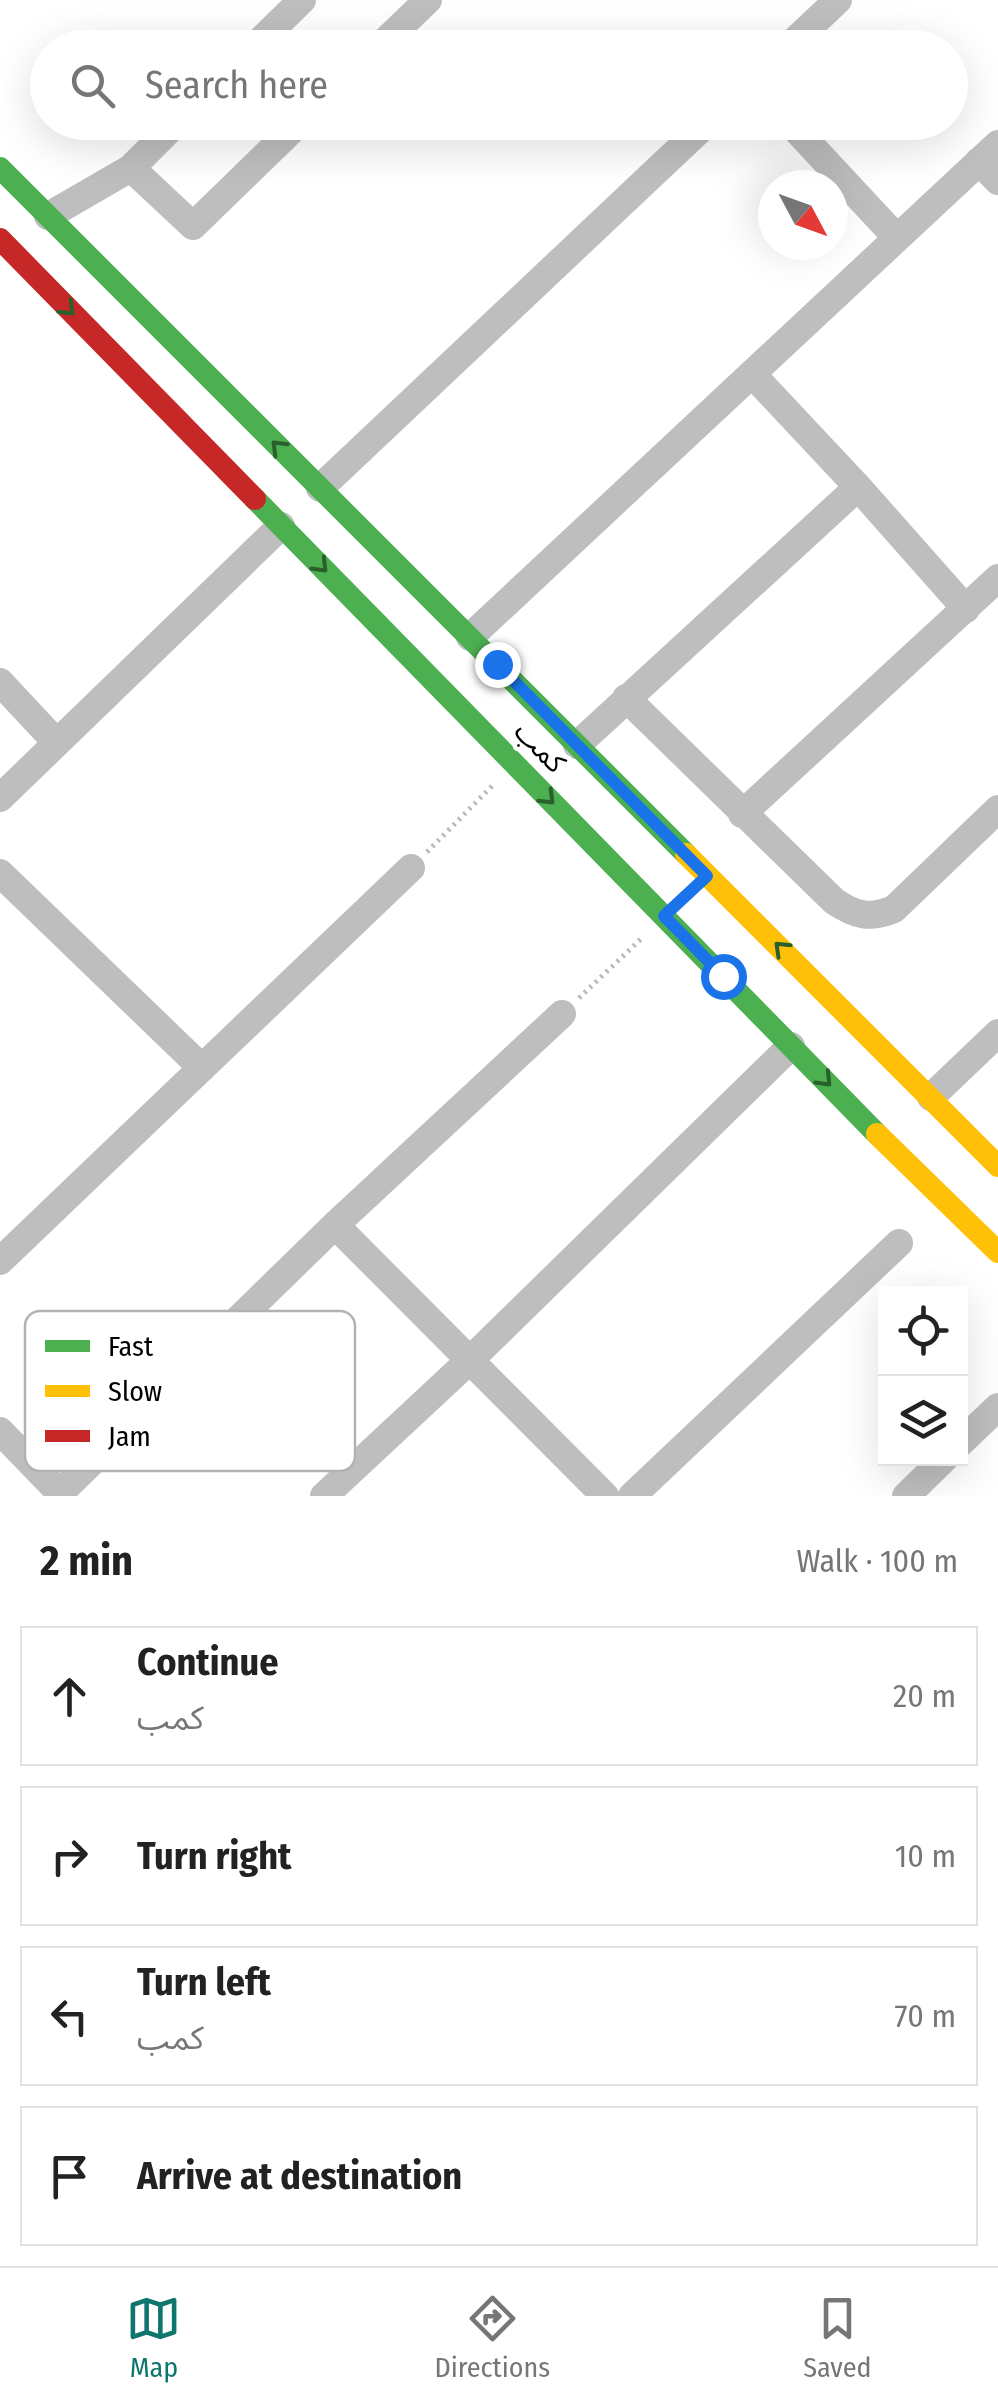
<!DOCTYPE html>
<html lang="en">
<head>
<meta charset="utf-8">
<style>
	body { margin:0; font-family:"Fira Sans Condensed","Noto Sans Arabic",sans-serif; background:#f6f6f6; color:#222 }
	.controls { position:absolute; right:30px; bottom:30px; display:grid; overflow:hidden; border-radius:0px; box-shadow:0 10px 40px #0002 }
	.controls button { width:90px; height:90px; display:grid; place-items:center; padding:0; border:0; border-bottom:2px solid #e0e0e0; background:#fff; color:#222; font:50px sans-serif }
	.compass { position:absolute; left:758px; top:170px; width:90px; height:90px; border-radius:50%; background:#fff; box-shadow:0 10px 40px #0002; rotate:131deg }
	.stop { position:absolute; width:30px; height:30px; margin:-22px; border:8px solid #1a73e8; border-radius:50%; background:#fff }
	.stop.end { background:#1a73e8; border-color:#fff; box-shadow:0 2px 10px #0008 }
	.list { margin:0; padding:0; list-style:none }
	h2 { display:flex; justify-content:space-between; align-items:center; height:130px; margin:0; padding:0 40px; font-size:42px }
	h2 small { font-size:32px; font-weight:400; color:#767676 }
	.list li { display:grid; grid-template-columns:65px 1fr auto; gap:30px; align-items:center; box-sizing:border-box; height:140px; margin:0 20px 20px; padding:0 20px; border:2px solid #e0e0e0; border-radius:0px }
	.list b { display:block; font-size:38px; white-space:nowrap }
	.list p { margin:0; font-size:32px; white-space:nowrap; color:#767676 }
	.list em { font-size:32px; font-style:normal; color:#767676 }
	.icon { flex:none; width:55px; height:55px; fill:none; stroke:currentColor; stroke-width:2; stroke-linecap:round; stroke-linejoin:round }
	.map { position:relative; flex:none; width:998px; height:1496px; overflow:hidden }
	.search { position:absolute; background:#fff; box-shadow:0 10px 40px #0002; left:30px; right:30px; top:30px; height:110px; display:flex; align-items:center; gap:25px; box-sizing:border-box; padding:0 35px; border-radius:55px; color:#767676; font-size:38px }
	.sheet { height:770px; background:#fff }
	nav { display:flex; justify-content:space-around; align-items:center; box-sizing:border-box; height:140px; border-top:2px solid #e0e0e0; background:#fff; font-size:28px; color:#767676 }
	nav a { display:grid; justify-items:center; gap:5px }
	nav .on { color:#0f766e }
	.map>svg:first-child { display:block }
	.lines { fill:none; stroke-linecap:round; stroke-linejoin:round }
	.path { stroke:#b9b9b9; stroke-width:5; stroke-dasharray:2.5 5; stroke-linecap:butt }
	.street { stroke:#bebebe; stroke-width:28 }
	.fast { stroke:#4caf50; stroke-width:22 }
	.slow { stroke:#ffc107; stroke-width:22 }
	.jam { stroke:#c62828; stroke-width:22 }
	.oneway { stroke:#2a602c }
	.route { stroke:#1a73e8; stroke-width:12 }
	.labels { text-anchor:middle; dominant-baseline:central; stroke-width:9; stroke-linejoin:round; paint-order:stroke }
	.street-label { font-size:28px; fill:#000; stroke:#fff }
	.key { fill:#fff; stroke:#b2b2b2; stroke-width:2.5 }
	.key-label { font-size:28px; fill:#000 }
</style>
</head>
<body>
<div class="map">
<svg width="998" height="1496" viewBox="0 0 998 1496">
	<rect width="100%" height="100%" fill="#fff"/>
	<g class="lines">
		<path class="path" d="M427 852 493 785
			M579 998 643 937"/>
		<path class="street" d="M253 48 302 0
			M378 48 428 0
			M787 48 838 0
			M789 122 897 238
			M979 161 998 181
			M131 168 177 122
			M48 216 131 168 193 226 300 122
			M752 374 858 487 966 609
			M320 488 708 122
			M470 637 998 144
			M0 682 56 742
			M626 698 834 901C856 916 870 919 894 909L998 809
			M577 745 858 487
			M0 798 281 526
			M742 814 998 578
			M0 873 202 1068
			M931 1097 998 1033
			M335 1225 605 1496
			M0 1261 411 868
			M0 1431 63 1496
			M960 1443 998 1407
			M60 1493 335 1225 562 1014
			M324 1496 470 1360 791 1046
			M632 1496 899 1243
			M906 1496 945 1458"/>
		<path class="fast" d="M0 168 686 854
			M255 499 877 1134"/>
		<path class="slow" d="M686 854 998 1166
			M877 1134 998 1252"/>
		<path class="jam" d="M0 239 255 499"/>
	</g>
	<defs><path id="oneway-chevron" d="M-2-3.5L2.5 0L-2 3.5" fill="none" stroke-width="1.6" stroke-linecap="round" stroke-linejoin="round" transform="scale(2.5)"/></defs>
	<g class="oneway">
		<use href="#oneway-chevron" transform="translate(68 309) rotate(45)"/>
		<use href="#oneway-chevron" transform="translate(278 447) rotate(-135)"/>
		<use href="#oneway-chevron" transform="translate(321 566) rotate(46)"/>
		<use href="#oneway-chevron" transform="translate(548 798) rotate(45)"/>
		<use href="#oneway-chevron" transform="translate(781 948) rotate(-136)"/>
		<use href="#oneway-chevron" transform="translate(825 1080) rotate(46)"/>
	</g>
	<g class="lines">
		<path class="route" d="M497 664 707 876 664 916 723 976"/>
	</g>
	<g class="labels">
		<g class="street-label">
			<text transform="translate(540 747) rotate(45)">کمب</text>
		</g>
	</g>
	<rect x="25" y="1311" width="330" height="160" rx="15" class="key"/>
	<rect x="45" y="1340" width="45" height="12" fill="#4caf50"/>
	<rect x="45" y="1385" width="45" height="12" fill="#ffc107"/>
	<rect x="45" y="1430" width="45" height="12" fill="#c62828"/>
	<g class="key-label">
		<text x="108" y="1356">Fast</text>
		<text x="108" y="1401">Slow</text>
		<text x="108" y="1446">Jam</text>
	</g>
</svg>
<div class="controls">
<button><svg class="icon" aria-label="locate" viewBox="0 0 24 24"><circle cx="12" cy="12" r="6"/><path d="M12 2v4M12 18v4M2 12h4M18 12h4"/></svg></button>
<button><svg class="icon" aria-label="layers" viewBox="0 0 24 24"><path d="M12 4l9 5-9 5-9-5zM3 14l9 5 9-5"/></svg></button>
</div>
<svg class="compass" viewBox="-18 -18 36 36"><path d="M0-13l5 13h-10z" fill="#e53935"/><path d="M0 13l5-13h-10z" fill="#767676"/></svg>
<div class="stop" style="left:723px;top:976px"></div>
<div class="stop end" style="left:497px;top:664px"></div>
<div class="search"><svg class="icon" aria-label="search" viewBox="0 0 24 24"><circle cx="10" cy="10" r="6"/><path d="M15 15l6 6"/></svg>Search here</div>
</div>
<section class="sheet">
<h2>2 min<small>Walk · 100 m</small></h2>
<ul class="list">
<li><svg class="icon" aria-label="ahead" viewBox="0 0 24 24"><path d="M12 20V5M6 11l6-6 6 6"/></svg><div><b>Continue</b><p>کمب</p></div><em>20 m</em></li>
<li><svg class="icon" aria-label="right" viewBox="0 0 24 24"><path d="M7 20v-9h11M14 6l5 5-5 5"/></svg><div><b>Turn right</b></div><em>10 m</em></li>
<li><svg class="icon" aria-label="left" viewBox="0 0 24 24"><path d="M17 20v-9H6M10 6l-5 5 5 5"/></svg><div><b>Turn left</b><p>کمب</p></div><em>70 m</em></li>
<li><svg class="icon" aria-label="arrive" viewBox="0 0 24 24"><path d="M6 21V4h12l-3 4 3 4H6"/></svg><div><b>Arrive at destination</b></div></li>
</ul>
</section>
<nav>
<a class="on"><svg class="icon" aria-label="map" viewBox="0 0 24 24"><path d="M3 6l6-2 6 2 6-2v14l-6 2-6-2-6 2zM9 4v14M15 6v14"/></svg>Map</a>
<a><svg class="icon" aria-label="directions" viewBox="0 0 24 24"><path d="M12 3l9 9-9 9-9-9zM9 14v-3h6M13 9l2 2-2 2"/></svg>Directions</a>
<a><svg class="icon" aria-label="saved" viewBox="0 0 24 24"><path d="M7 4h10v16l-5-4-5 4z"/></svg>Saved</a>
</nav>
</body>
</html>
